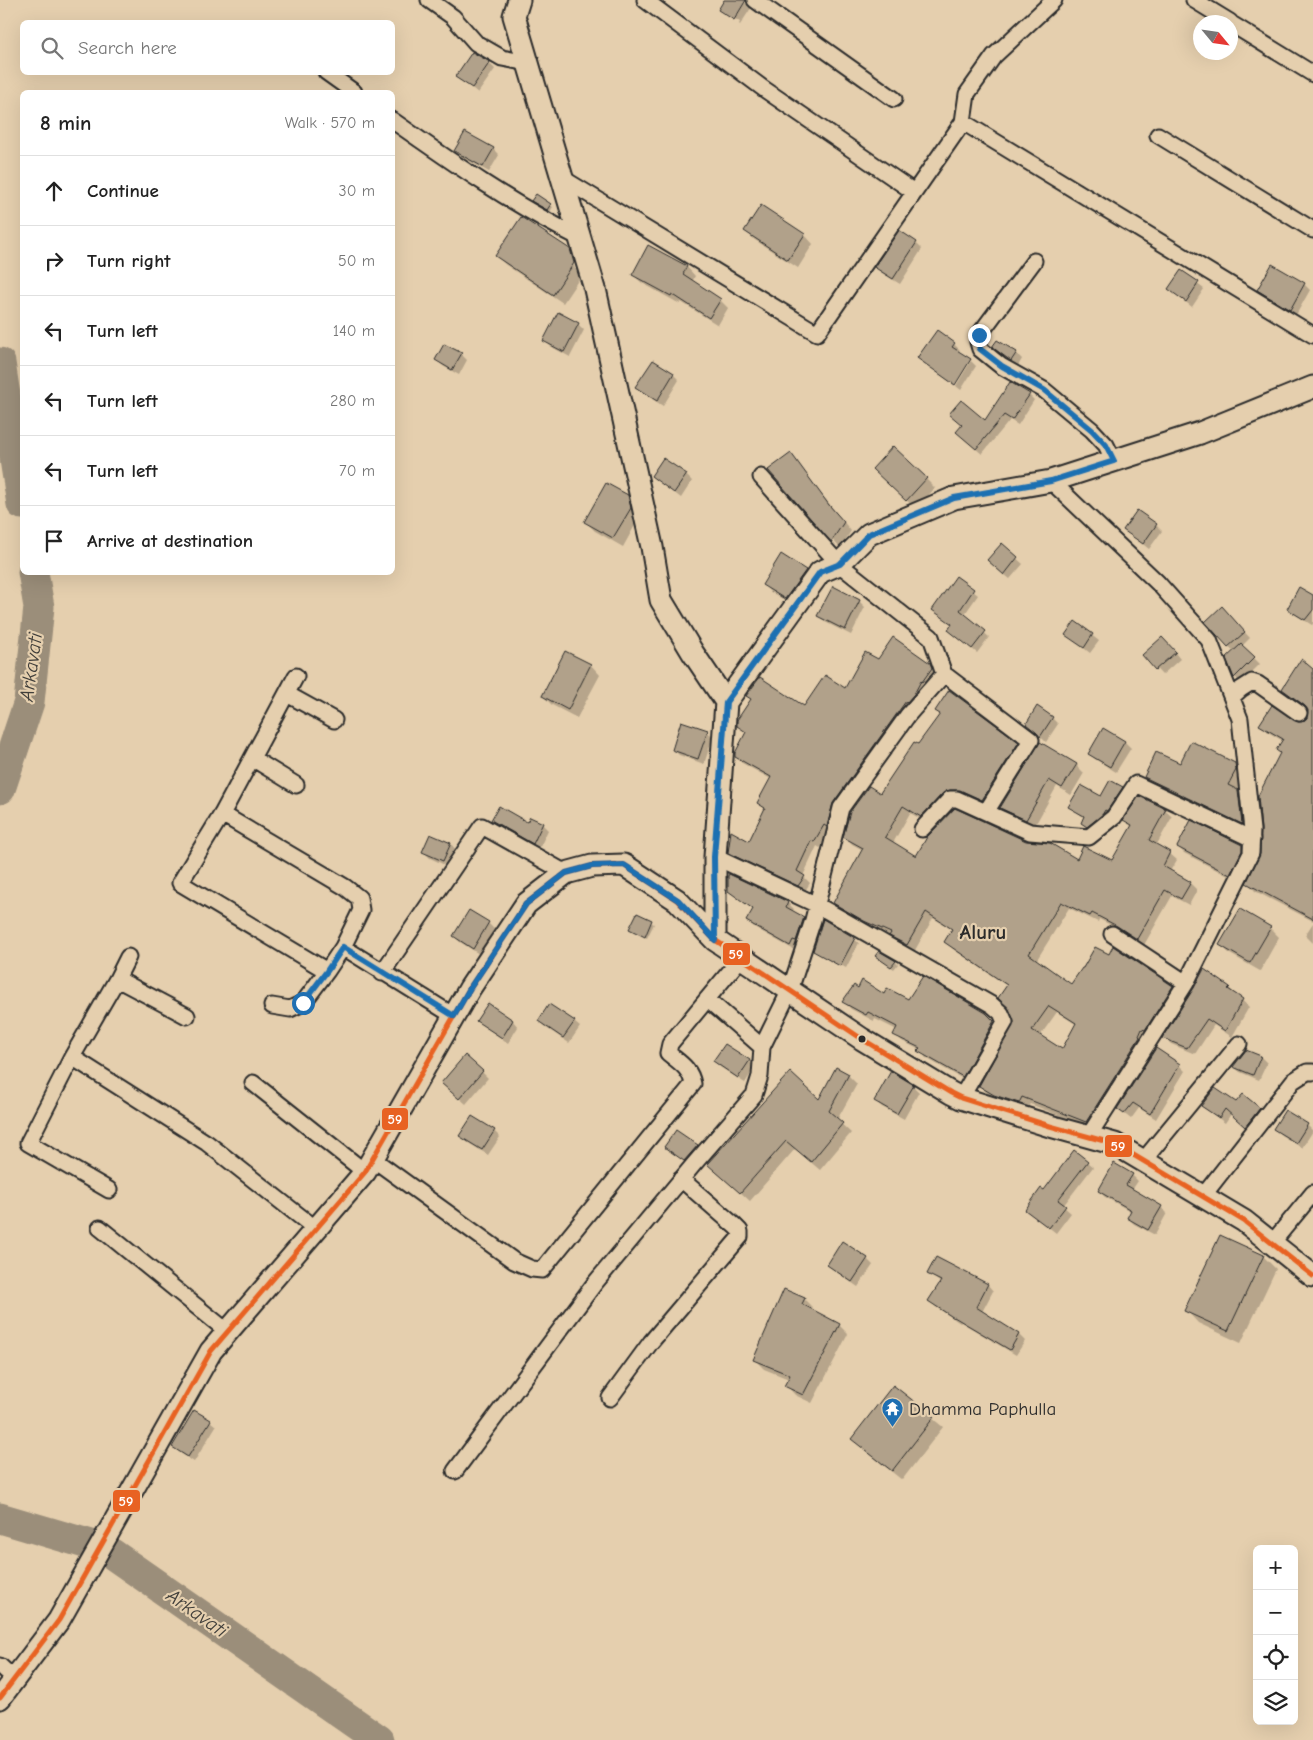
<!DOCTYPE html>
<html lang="en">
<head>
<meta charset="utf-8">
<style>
	body { margin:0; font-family:"Comic Neue",sans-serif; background:#f2f2f2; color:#222 }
	.controls { position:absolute; right:15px; bottom:15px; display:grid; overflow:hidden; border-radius:8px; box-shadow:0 5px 20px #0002 }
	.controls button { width:45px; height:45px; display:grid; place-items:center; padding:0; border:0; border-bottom:1px solid #e0e0e0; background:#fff; color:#222; font:25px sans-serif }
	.compass { position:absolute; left:1193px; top:15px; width:45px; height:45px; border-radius:50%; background:#fff; box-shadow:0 5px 20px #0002; rotate:119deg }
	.stop { position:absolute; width:15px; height:15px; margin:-11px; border:4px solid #1f6fb2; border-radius:50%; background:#fff }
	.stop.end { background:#1f6fb2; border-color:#fff; box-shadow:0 1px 5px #0008 }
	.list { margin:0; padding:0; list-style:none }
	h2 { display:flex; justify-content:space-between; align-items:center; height:65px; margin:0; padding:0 20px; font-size:21px }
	h2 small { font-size:16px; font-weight:400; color:#767676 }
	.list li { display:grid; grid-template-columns:32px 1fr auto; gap:15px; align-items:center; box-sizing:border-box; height:70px; padding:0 20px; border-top:1px solid #e0e0e0 }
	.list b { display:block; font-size:19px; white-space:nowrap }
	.list em { font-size:16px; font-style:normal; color:#767676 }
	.icon { flex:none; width:28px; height:28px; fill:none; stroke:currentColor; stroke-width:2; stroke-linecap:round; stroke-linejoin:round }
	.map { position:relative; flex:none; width:1313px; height:1740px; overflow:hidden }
	.search { position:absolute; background:#fff; box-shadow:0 5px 20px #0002; left:20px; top:20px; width:375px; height:55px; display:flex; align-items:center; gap:12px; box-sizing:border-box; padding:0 18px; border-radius:8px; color:#767676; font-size:19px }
	.panel { position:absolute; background:#fff; box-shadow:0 5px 20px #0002; left:20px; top:90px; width:375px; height:485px; border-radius:8px }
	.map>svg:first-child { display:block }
	.shadow { fill:#0003; fill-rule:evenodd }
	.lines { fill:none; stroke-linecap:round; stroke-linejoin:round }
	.river { stroke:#9b8e7a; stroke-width:31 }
	.building { fill:#b1a18a; stroke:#2b2b2b; fill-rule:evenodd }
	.street-casing { stroke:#2b2b2b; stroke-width:19 }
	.secondary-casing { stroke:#2b2b2b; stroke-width:25 }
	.street { stroke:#e5cfae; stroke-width:15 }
	.secondary { stroke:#e5cfae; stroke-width:21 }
	.bus-1-casing { stroke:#e5cfae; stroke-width:9 }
	.bus-1 { stroke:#e86222; stroke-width:5 }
	.route { stroke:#1f6fb2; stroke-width:6 }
	.bus-dot { fill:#2b2b2b; stroke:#e5cfae; stroke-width:2 }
	.labels { text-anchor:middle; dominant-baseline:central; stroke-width:4.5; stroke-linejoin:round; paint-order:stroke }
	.poi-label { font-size:19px; fill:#2b2b2b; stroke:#e5cfae; text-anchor:start }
	.water-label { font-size:20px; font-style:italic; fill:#413f3b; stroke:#e5cfae }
	.quarter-label { font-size:21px; font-weight:bold; fill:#2b2b2b; stroke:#e5cfae }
	.line-badge { stroke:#e5cfae; stroke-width:2 }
	.badge-label { font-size:14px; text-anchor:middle; font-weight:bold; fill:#fff }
</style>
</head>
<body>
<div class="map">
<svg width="1313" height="1740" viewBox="0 0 1313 1740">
	<rect width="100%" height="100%" fill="#e5cfae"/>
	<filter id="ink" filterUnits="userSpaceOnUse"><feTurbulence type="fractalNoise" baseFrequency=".02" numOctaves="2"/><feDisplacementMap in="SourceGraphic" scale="10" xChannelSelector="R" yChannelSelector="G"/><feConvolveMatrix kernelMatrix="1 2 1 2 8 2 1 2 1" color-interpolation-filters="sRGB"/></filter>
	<g filter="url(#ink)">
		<path class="shadow" d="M726 0H742L751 8 740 25 739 24 740 22 725 13V15L720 10Z
			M489 63 495 69 478 93 457 76Z
			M493 149 499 155 489 172 462 157 456 151Z
			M536 203 551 205 553 207 550 212Z
			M745 231 804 234 813 244 798 268 755 240Z
			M916 243 922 249 900 284 882 273 876 267Z
			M649 247 687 267 695 276 692 282 720 300 728 308 718 325 681 302 680 304 642 283 633 275Z
			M569 250 575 269H577L573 254 579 260 583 273 563 303 506 265 496 256Z
			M1181 272 1204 289 1192 307 1169 289Z
			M1304 284 1310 290 1296 315 1265 296 1259 290Z
			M578 324 584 330 570 357 550 346 545 340Z
			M954 344 960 350 958 352 969 359 954 385 918 358Z
			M1000 353H1016L1022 359 1018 366Z
			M461 354 467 360 459 375 443 366 437 360Z
			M653 361 673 374 679 380 663 406 643 393 637 387Z
			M971 361 976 366 961 390 956 386Z
			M1029 395 1034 400 1018 425 1010 420 982 454 963 438 985 422Z
			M790 455 851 531 840 548 769 471Z
			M686 475 692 481 681 498 652 476Z
			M883 478 926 479 935 488 916 509Z
			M627 496 637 506 639 518 623 547 595 531 586 522Z
			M1156 525 1162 531 1149 549 1124 529Z
			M1002 545 1023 564 1010 579 994 566Z
			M805 571 811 577 791 604 769 591 764 585Z
			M956 578 978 595 964 615 989 637 977 653 954 634 953 624Z
			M1313 597V624L1312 625 1294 614 1288 608Z
			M859 601 865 607 851 635 825 622 819 616Z
			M1228 614 1250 638 1242 646 1260 664 1241 683 1235 677 1228 659 1234 652 1207 622Z
			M1076 623 1099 641 1090 653 1067 635Z
			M1168 644 1180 659 1162 675 1143 655Z
			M566 652 591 665 600 675 577 718 552 705 543 696Z
			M878 660 929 664 936 671 938 675 830 831 820 848 817 846 803 876 810 883 805 891 735 859 729 852 750 843 766 810 758 803 771 779 742 763 736 757 747 733 738 725 752 700 748 696 804 707 846 690Z
			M1313 671V921L1255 891 1248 883 1262 854 1283 741 1268 732 1261 724 1303 723 1308 719 1309 709 1283 689Z
			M1052 718 1058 724 1046 742 1027 724Z
			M1104 729 1125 742 1131 748 1116 772 1095 759 1089 753Z
			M707 731 713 737 704 764 679 755 673 749Z
			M1018 743 1025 750 990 806 958 796 928 823 910 813 893 843 917 857 1026 842 1077 860 1112 862 1132 827 1125 820 1165 810 1172 817 1156 846 1169 853 1177 860 1170 871 1190 883 1197 890 1189 905 1172 896 1144 945 1126 933 1099 919 1098 922 1069 908 1036 961 1071 986 1095 948 1172 987 1179 994 1094 1129 1030 1104 1026 1109 1003 1102 987 1093 980 1086 1016 1022 1007 986 953 949 946 941 953 930 933 918 914 952 898 942 891 936 841 910 834 903 863 850 852 844 845 836 918 746ZM1057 1012 1077 1025 1063 1050 1040 1036Z
			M1040 744 1076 765 1084 773 1071 795 1057 786 1034 827 1009 815 1001 808Z
			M1235 764 1243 772V778L1237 791 1246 799 1249 830 1153 785 1145 777 1181 765Z
			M1122 788 1127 793 1093 831 1082 823 1085 818 1070 807 1101 798Z
			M493 820 542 824 548 830 539 849 499 826Z
			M431 835 451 844 456 850 449 867 430 858 424 852Z
			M1241 846 1247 852 1236 880 1184 853 1178 847Z
			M729 876 788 903 794 909 792 912 803 918 809 924 796 951 754 927 748 921 754 910 729 890Z
			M638 915 654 924 647 938 631 929Z
			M488 923 494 929 479 954 460 942 454 936Z
			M1313 923V943L1305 935Z
			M1270 928 1279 937 1260 971 1230 954 1221 945Z
			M854 939 859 943 846 968 818 952V954L814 950Z
			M879 958 895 962 898 964 894 969Z
			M1229 988 1249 1007 1232 1037 1214 1025 1195 1054 1171 1044 1164 1037Z
			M884 995 992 1020 1000 1027 970 1083 926 1058 920 1050 902 1041 895 1034 897 1030 875 1019 874 1021 851 1009 844 1002Z
			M488 1005 513 1021 518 1027 508 1043 484 1026 478 1021Z
			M539 1021 574 1022 580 1027 569 1043 545 1027Z
			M725 1045 749 1061 755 1067 745 1083 720 1067 714 1061Z
			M1247 1051 1261 1057 1267 1063 1259 1080 1240 1072 1234 1067Z
			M1179 1065 1185 1071 1156 1119 1139 1108 1131 1119 1118 1109Z
			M482 1072 488 1078 466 1104 449 1089Z
			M892 1073 913 1086 919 1092 904 1119 882 1107 876 1101Z
			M848 1075 857 1084 837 1120 851 1133 820 1170 795 1149 750 1201 718 1172 819 1101Z
			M1236 1103 1259 1109 1265 1115 1252 1132 1231 1114 1225 1123 1202 1106Z
			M1307 1125 1313 1131 1302 1148 1281 1135 1275 1129Z
			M494 1131 500 1137 488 1155 467 1142 461 1136Z
			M676 1131 698 1146 703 1151 691 1166 666 1147Z
			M1087 1162 1093 1167 1063 1206 1071 1213 1056 1233 1027 1210 1044 1192Z
			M1132 1175 1138 1181 1132 1190 1161 1207 1167 1213 1155 1235 1134 1224 1128 1218 1132 1212 1105 1197 1099 1191Z
			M1263 1256 1276 1269 1241 1343 1198 1323 1186 1310Z
			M867 1259 873 1265 858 1287 835 1271 829 1265Z
			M929 1274 988 1285 993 1291 982 1312 1019 1335 1025 1341 1016 1355 961 1322 960 1323 936 1307 930 1301 941 1283Z
			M804 1299 813 1308 812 1311 839 1325 848 1334 812 1403 795 1395 786 1385 789 1379 764 1369 755 1360Z
			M894 1387 943 1427 902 1480 862 1448 853 1439Z
			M210 1421 216 1426 194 1462 179 1452 173 1447Z"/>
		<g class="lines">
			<path class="river" d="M0 363 22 504
				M0 789 29 702 39 607 33 572
				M0 1518 105 1549 379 1740"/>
		</g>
		<path class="building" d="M724 0H746L734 20 718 10Z
			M472 52 490 62 472 88 455 77Z
			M465 132 494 148 483 167 454 151Z
			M536 194 551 204 547 210 531 201Z
			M761 205 805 234 788 260 744 231Z
			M521 217 570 249 574 263 553 295 495 256Z
			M899 230 917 242 893 279 874 267Z
			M648 245 687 266 683 274 721 299 709 318 672 294 671 296 632 275Z
			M1272 264 1305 283 1290 310 1257 290Z
			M1181 270 1199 282 1186 302 1168 289Z
			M558 312 579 323 564 352 543 341Z
			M937 330 955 343 952 347 971 359 955 385 917 358Z
			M997 340 1017 352 1011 361 992 347Z
			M444 344 462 353 452 370 435 360Z
			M653 360 674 373 657 401 635 387Z
			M1010 382 1030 394 1012 420 1004 415 976 449 956 432 962 425 949 414 961 400 985 420Z
			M893 446 927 478 906 501 872 469Z
			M791 453 829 505 844 522 831 542 768 470Z
			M663 458 687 474 674 493 651 476Z
			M606 483 628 495 631 508 613 538 584 522Z
			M1137 510 1157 524 1143 544 1123 530Z
			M1002 543 1018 557 1004 575 987 560Z
			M781 554 806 570 785 599 762 585Z
			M956 576 974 589 960 610 986 631 972 649 948 630 952 624 932 610Z
			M833 586 860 600 845 630 817 616Z
			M1299 587 1313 595V610L1305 620 1287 609Z
			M1222 606 1245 632 1228 647 1205 622Z
			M1075 621 1093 634 1084 648 1065 635Z
			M893 637 930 663 932 668 922 682 921 681 914 694 907 702 906 701 833 803 827 827 824 825 814 842 811 841 797 871 805 876 798 886 728 853 731 831 749 841 765 808 757 803 771 777 735 757V753L746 732 737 726V720L751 699 746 696 760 677 804 706 825 675 845 688 865 652 878 659Z
			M1162 637 1176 652 1155 670 1142 655Z
			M1241 644 1255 657 1234 678 1226 658Z
			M565 651 591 664 568 710 542 696Z
			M1301 659 1313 669V919L1246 883 1260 854 1261 829 1258 796 1280 753 1276 750 1283 739 1259 725 1272 705 1298 722H1302L1307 718 1308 710 1305 706 1282 689Z
			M949 690 1019 742 982 800 960 790H950L943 793 921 817 903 806 885 837 916 856 927 837 955 808 1026 841 1050 843 1077 859 1083 846 1112 860 1132 825 1123 820 1139 796 1166 809 1149 840 1170 852 1163 866 1191 882 1181 899 1165 890 1137 939 1117 926 1092 913 1090 916 1061 902 1029 954 1071 984 1082 968H1083L1095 947 1109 954 1113 946 1173 986 1145 1030 1142 1029 1139 1036 1140 1037 1086 1122 1022 1097 1019 1103 994 1095 979 1086 1014 1022 1009 1009 998 998 1007 985 944 942 952 929 926 912 907 945 889 936 891 933 864 921 833 903 863 848 843 837 850 812 869 786 880 793 914 742 918 744 940 714 935 711ZM1049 1006 1076 1023 1062 1049 1032 1030Z
			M1037 706 1053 717 1040 737 1037 733 1026 724Z
			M681 721 708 730 698 759 672 750Z
			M1103 728 1125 741 1110 767 1088 754Z
			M1191 741 1235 763 1236 770 1228 785 1238 790 1242 824 1144 777 1156 752 1180 763Z
			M1040 742 1077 764 1062 788 1049 780 1026 820 1000 808Z
			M1110 780 1123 787 1107 811 1105 810 1102 815 1087 827 1081 823 1084 816 1068 807 1081 785 1101 796Z
			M499 806 527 822 530 817 543 823 533 844 491 820Z
			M1191 820 1242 845V851L1230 875 1177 847Z
			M430 834 451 843 443 861 422 852Z
			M729 874 788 902 786 907 804 917 796 941 793 940 790 946 746 921 753 909 728 891V876Z
			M1240 909 1271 927 1250 963 1219 945Z
			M469 910 489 922 473 949 453 936Z
			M637 913 652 920 645 937 629 929Z
			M823 919 855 938 840 966 813 951Z
			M879 951 896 961 891 967 875 956Z
			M1204 969 1230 987 1228 989 1243 999 1225 1031 1207 1019 1187 1048 1162 1038 1194 988Z
			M923 976 986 1013 994 1021 963 1077 917 1051 920 1048 893 1035 897 1027 868 1012 866 1015 842 1002 854 985 858 988 862 980 884 994 887 988 908 999Z
			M488 1003 513 1020 502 1038 476 1021Z
			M549 1004 575 1021 563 1038 538 1021Z
			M725 1044 750 1060 738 1078 713 1061Z
			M1156 1048 1180 1064 1150 1114 1133 1103 1124 1114 1117 1109Z
			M1246 1050 1261 1056 1253 1075 1233 1067Z
			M465 1055 483 1071 459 1099 441 1083Z
			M836 1067 849 1074 829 1111 843 1123 811 1162 786 1141 740 1193 707 1164 790 1072 819 1099Z
			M891 1071 914 1085 897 1114 874 1101Z
			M1215 1088 1236 1102 1243 1094 1260 1108 1245 1127 1225 1109 1219 1118 1201 1106Z
			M1285 1110 1308 1124 1296 1143 1273 1129Z
			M472 1116 495 1130 482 1150 459 1136Z
			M676 1130 698 1145 684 1161 664 1147Z
			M1074 1150 1088 1161 1058 1200 1066 1206 1049 1228 1025 1210 1041 1188 1044 1190Z
			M1114 1163 1133 1174 1126 1185 1162 1206 1148 1230 1127 1218 1131 1210 1098 1191Z
			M1220 1235 1264 1255 1228 1331 1184 1311Z
			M842 1241 868 1258 852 1282 827 1265Z
			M936 1257 988 1284 976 1307 1019 1334 1010 1350 954 1317V1318L928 1301 941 1281 927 1274Z
			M784 1289 805 1298 802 1304 840 1324 803 1395 784 1386 790 1375 753 1360Z
			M893 1385 934 1417 892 1471 851 1439Z
			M194 1410 211 1420 188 1457 172 1447Z"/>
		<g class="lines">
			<defs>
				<path id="street" d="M429 0 453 17 476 43 502 58 528 63
					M645 0 764 89 914 192
					M755 0 894 99
					M1194 0 1230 22
					M1230 23 1313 74
					M326 72 354 92
					M392 120C453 163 513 205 580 238
					M963 122 1313 335
					M1158 135 1313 230
					M562 178 817 333 963 122 967 94 994 56 1054 0
					M1034 261 979 335 978 342 980 349 1001 366 1044 390 1092 430 1106 445 1114 461
					M761 477 839 564 931 637 944 674 1031 740 986 812
					M1051 481 1158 583 1209 640 1240 719 1252 830 1251 853 1186 983 1088 1137
					M287 694 334 720
					M1232 697 1241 689 1252 682 1258 684 1299 713
					M252 758 296 785
					M222 814 345 887 359 898 361 910 343 947 327 971 180 883 222 814 296 676
					M922 829 950 799H957L1030 832 1089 837 1114 817 1136 784 1252 839
					M715 857 817 905 992 1005 1001 1013 1005 1022 961 1098
					M1112 934 1186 983
					M343 947 454 1016
					M382 973 482 826 566 873
					M117 979 128 957
					M272 1006 290 1009 303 1003 327 971
					M762 1047 790 990 813 920 841 808 908 715 944 674
					M72 1057 207 1143 316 1229
					M253 1083 365 1172
					M373 1159 514 1261 532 1269 542 1270 693 1084C690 1068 680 1063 668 1053L670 1044 741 958
					M1143 1161 1239 1044
					M109 1190 28 1143 72 1057 117 979 187 1016
					M1203 1196 1293 1081 1307 1072H1313
					M100 1228 228 1332
					M1272 1243 1313 1193
					M610 1398 651 1342 740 1237V1231L735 1226 681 1179
					M455 1471 595 1283 694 1164 754 1095 760 1076 762 1047 707 999
					M0 1666 14 1679"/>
				<path id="secondary" d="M519 0 514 16 595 289 652 547 661 600 693 653 726 702 715 857V940
					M726 702 820 572 839 564 869 534 954 498 1051 481 1200 433 1313 387
					M0 1698 59 1620 211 1351 365 1172 470 988 526 904 566 873 592 866 624 865 677 900 715 940 862 1039 951 1093 961 1098 1050 1126 1115 1144 1244 1221 1313 1276"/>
			</defs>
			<use href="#street" class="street-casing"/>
			<use href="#secondary" class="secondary-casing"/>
			<use href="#street" class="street"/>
			<use href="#secondary" class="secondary"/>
			<defs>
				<path id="bus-1" d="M0 1698 59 1620 211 1351 365 1172 470 988 526 904 566 873 592 866 624 865 677 900 715 940 862 1039 951 1093 961 1098 1050 1126 1115 1144 1244 1221 1313 1276"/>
			</defs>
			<use href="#bus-1" class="bus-1-casing"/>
			<use href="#bus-1" class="bus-1"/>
		</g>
	</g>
	<g class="lines" filter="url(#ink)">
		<path class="route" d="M303 1003 327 971 343 947 454 1016 470 988 526 904 566 873 592 866 624 865 678 900 715 940 714 857 726 702 820 572 840 564 869 534 954 498 1051 481 1114 461 1106 445 1092 430 1044 390 1002 366 980 349 978 342 979 335"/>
	</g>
	<defs>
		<symbol id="temple-pin" viewBox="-11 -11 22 30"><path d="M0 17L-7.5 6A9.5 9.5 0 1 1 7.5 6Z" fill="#1f6fb2" stroke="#e5cfae"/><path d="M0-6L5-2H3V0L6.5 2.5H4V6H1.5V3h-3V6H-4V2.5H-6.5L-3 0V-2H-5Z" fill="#fff"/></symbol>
	</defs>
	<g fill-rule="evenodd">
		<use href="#temple-pin" x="880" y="1396" width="25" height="34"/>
	</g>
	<circle class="bus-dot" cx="862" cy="1039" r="4.5"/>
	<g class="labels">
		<g class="poi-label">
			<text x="909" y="1409">Dhamma Paphulla</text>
		</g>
		<g class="water-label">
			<text transform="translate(31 667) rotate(-82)">Arkavati</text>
			<text transform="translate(197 1613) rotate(35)">Arkavati</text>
		</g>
		<g class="quarter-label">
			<text x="983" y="932">Aluru</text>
		</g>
	</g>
	<g class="line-badge">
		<rect x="722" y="942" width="29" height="24" rx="5" fill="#e86222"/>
		<rect x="381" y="1107" width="28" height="24" rx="5" fill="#e86222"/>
		<rect x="1104" y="1134" width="29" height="24" rx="5" fill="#e86222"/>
		<rect x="112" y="1489" width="29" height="24" rx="5" fill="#e86222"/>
	</g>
	<g class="badge-label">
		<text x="736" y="959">59</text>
		<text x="395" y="1124">59</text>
		<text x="1118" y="1151">59</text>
		<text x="126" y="1506">59</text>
	</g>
</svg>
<div class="controls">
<button>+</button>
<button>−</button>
<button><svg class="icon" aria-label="locate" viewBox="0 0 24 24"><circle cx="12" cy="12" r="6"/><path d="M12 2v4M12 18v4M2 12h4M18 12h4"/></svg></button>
<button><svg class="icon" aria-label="layers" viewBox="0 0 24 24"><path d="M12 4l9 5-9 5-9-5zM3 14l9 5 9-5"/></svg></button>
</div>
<svg class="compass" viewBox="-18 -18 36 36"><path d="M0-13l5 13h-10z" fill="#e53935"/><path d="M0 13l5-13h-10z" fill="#767676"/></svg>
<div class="stop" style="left:303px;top:1003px"></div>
<div class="stop end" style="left:979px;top:335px"></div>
<div class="search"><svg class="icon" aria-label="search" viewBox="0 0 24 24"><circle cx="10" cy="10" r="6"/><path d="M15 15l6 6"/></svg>Search here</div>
<section class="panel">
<h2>8 min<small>Walk · 570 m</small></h2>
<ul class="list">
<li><svg class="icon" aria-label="ahead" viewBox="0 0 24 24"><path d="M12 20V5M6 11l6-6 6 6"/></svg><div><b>Continue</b></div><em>30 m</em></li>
<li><svg class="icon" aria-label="right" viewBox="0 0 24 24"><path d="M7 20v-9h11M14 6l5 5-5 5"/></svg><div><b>Turn right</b></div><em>50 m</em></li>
<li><svg class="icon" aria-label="left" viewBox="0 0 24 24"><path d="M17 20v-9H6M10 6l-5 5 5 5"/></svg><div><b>Turn left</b></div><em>140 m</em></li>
<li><svg class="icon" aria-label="left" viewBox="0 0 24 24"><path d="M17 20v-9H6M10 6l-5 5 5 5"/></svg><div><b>Turn left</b></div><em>280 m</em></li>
<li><svg class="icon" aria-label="left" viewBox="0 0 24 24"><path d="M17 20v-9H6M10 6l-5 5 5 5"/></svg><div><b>Turn left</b></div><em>70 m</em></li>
<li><svg class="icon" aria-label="arrive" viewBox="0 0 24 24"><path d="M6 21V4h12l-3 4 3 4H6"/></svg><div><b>Arrive at destination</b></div></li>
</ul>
</section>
</div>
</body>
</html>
